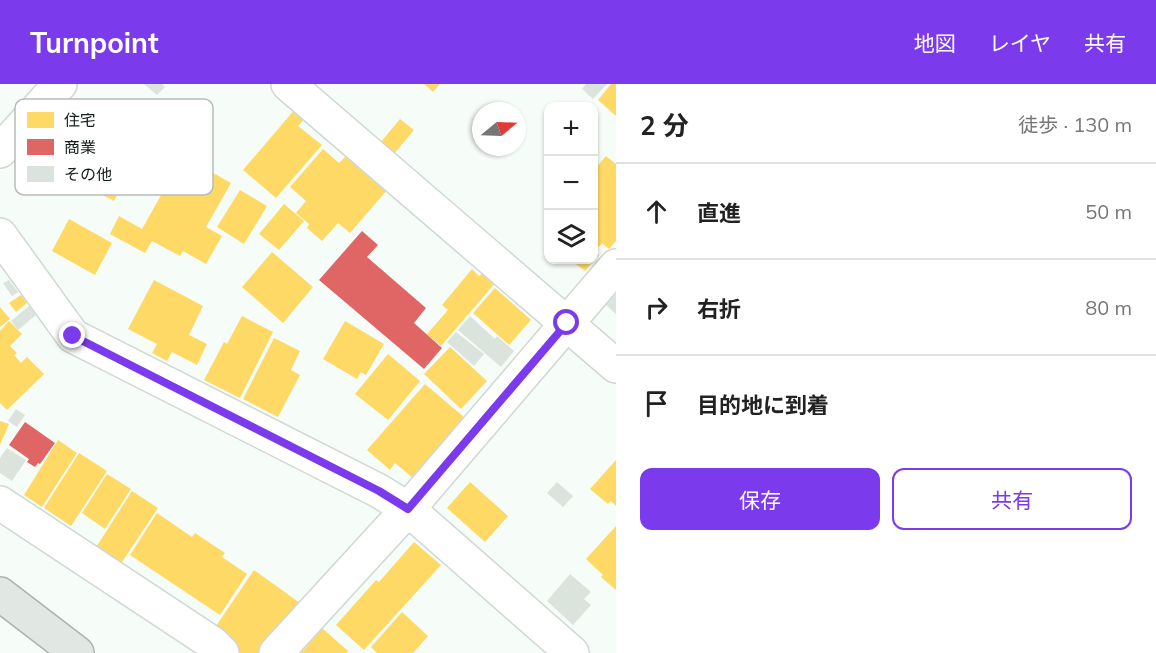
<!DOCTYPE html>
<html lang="ja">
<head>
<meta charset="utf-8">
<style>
	body { margin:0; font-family:Mulish,"Noto Sans JP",sans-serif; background:#f2f2f2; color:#222 }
	.controls { position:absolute; right:18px; top:18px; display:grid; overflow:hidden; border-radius:12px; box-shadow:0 2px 4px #0004 }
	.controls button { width:54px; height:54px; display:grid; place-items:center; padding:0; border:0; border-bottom:2px solid #e0e0e0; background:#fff; color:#222; font:30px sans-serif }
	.compass { position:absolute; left:472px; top:18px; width:54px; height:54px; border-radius:50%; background:#fff; box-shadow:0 2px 4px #0004; rotate:71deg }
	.stop { position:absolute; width:18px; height:18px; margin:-14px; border:4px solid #7c3aed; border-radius:50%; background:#fff }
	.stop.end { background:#7c3aed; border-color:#fff; box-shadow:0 2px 6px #0008 }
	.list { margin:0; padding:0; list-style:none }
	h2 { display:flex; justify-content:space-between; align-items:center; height:78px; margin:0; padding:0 24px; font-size:26px }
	h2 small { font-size:20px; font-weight:400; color:#767676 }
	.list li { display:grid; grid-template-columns:39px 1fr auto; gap:18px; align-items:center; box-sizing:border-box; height:96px; padding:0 24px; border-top:2px solid #e0e0e0 }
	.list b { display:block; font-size:22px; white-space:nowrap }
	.list em { font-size:20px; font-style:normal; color:#767676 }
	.actions { display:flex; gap:12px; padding:18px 24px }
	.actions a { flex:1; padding:14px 0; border:2px solid #7c3aed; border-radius:12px; text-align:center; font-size:21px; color:#7c3aed }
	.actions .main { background:#7c3aed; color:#fff }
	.icon { flex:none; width:33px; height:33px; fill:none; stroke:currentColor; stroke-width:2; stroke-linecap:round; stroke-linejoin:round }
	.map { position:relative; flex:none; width:616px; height:569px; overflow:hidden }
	header { display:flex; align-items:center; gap:36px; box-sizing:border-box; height:84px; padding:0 30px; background:#7c3aed; color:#fff }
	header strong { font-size:28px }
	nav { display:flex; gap:33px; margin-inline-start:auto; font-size:21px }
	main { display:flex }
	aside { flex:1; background:#fff }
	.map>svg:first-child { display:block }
	.homes { fill:#ffd966 }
	.shops { fill:#e06666 }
	.building { fill:#dbe3dd }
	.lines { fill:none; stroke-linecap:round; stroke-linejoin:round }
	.minor-casing { stroke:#cfd8d2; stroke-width:36 }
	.trunk-casing { stroke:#a8b4ad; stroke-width:36 }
	.minor { stroke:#fefffe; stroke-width:33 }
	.trunk { stroke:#e1e8e4; stroke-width:33 }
	.route { stroke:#7c3aed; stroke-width:8 }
	.key { fill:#fff; stroke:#b8bcba; stroke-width:1.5 }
	.key-label { font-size:16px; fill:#131e18 }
</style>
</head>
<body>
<header>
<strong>Turnpoint</strong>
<nav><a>地図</a><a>レイヤ</a><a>共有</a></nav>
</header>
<main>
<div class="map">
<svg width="616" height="569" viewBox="0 0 616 569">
	<rect width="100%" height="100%" fill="#f6fcf8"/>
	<path class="homes" d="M424 0H440L433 8Z
		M611 0H616V32L598 16Z
		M296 24 306 33 298 42 322 61 276 114 243 86Z
		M400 35 414 46 393 71 380 59Z
		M323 65 339 79 347 71 388 105 350 149 338 139 322 157 307 144 309 140 296 129 306 117 290 103Z
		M183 72 231 99 206 143 222 152 206 180 183 167 180 172 152 157 145 169 110 150 119 132 142 145Z
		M606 72 616 80V157L609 165 602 159 596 166 594 163V86Z
		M103 76 128 90 114 117 88 103Z
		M240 106 267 122 244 160 217 143Z
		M284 120 304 137 279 166 259 150Z
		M69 135 112 159 95 191 52 167Z
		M594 166 599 171 585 187 571 176H594Z
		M272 168 313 203 283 239 242 203Z
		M472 185 479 192 484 188 496 198 441 262 427 250 448 226 442 221Z
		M154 196 203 222 189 251 207 260 197 281 172 268 167 277 152 269 157 260 128 245Z
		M495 204 531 236 509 261 473 229Z
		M21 211 27 219 16 228 9 219Z
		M0 223 10 235 0 243Z
		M242 232 273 248 240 314 204 296 224 258 227 260Z
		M9 237 22 250 10 262 17 269 14 271 21 279 27 273 44 290 7 326 0 319V247Z
		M345 237 384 260 366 291 361 288 357 295 323 275Z
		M274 254 300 267 291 286 300 291 278 333 243 315Z
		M450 263 487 297 461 325 424 290Z
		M388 270 420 297 388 336 355 310Z
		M425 300 465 334 413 394 395 379 390 386 367 366Z
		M0 337 9 340 0 361Z
		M58 356 77 369 42 423 24 411Z
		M79 369 107 387 71 442 44 424Z
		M616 376V422L611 417 608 420 590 405Z
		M107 390 131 405 105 445 82 429Z
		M470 398 508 432 485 458 447 424Z
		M132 407 158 424 120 481 95 465Z
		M157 429 192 453 195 449 225 469 222 473 247 490 220 531 130 471Z
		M616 442V506L601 493 603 491 586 475Z
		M414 458 441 481 364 566 336 541 376 496 379 498Z
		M254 486 300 519 261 569H240L214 545Z
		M402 528 428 552 413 569H377L371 563Z
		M322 544 348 567 347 569H301Z"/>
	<path class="shops" d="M362 147 378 161 367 173 426 224 414 239 442 264 424 285 319 196Z
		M25 338 55 359 40 380 38 379 35 383 27 378 29 375 9 361Z"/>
	<path class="building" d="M144 0H162L165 3 157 11Z
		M586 0H607L593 15 582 5Z
		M9 196 18 208 12 212 3 199Z
		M616 210V230L606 221Z
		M29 222 36 231 18 246 11 237Z
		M470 232 495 255 497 252 514 267 501 283 458 246Z
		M456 248 484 270 474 282 447 258Z
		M16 325 25 331 17 343 8 337Z
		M7 364 26 376 12 397 0 389V374Z
		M557 398 573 412 563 423 547 409Z
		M570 490 591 508 584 515 591 521 573 541 547 517Z"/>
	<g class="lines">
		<defs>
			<path id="minor" d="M288 0 616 282
				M0 67 60 0
				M0 151 73 252 379 407 408 425 572 569
				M0 419 212 559 222 569
				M276 569 408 425 616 182"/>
			<path id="trunk" d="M0 510 77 569"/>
		</defs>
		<use href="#minor" class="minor-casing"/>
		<use href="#trunk" class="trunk-casing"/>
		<use href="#minor" class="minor"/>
		<use href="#trunk" class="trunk"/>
	</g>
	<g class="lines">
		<path class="route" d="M73 252 379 407 408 425 567 239"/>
	</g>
	<rect x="15" y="15" width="198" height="96" rx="9" class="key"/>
	<rect x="27" y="28" width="27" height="16" fill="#ffd966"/>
	<rect x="27" y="55" width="27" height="16" fill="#e06666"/>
	<rect x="27" y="82" width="27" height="16" fill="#dbe3dd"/>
	<g class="key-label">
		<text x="64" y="42">住宅</text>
		<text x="64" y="69">商業</text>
		<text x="64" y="96">その他</text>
	</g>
</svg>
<div class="controls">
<button>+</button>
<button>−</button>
<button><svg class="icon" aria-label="layers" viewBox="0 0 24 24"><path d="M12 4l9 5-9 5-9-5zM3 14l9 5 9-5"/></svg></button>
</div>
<svg class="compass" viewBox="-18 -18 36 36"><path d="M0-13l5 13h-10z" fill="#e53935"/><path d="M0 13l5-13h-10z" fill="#767676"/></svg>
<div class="stop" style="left:567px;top:239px"></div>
<div class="stop end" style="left:73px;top:252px"></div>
</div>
<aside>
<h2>2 分<small>徒歩 · 130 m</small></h2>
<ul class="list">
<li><svg class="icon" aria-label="ahead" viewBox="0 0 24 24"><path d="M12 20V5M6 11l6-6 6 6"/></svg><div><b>直進</b></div><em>50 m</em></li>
<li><svg class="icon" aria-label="right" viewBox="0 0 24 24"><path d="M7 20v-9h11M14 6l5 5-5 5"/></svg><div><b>右折</b></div><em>80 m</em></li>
<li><svg class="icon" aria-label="arrive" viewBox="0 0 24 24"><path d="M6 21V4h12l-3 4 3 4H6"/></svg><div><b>目的地に到着</b></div></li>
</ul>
<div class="actions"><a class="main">保存</a><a>共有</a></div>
</aside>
</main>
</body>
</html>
